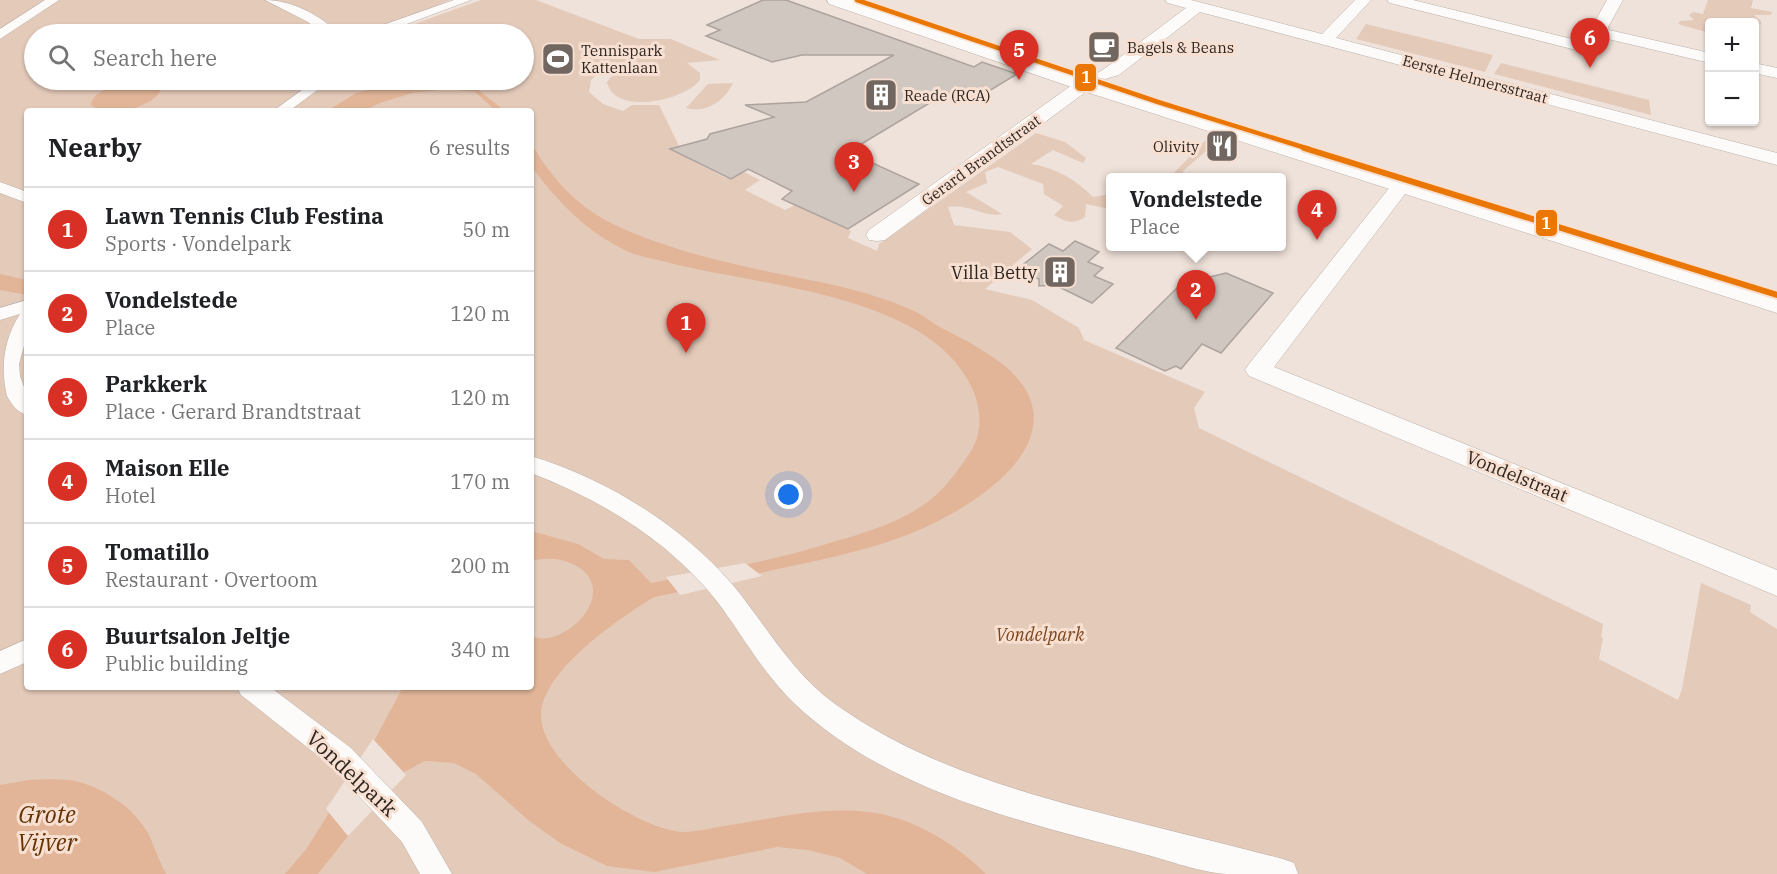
<!DOCTYPE html>
<html lang="en">
<head>
<meta charset="utf-8">
<style>
	body { margin:0; font-family:"IBM Plex Serif",serif; background:#f6f6f6; color:#202124 }
	.controls { position:absolute; right:18px; top:18px; display:grid; overflow:hidden; border-radius:6px; box-shadow:0 2px 4px #0004 }
	.controls button { width:54px; height:54px; display:grid; place-items:center; padding:0; border:0; border-bottom:2px solid #e0e0e0; background:#fff; color:#202124; font:30px sans-serif }
	.you { position:absolute; left:789px; top:495px; width:21px; height:21px; margin:-15px; border:4px solid #fff; border-radius:50%; background:#1a73e8; box-shadow:0 0 0 9px #1a73e833 }
	.badge { display:grid; place-items:center; width:39px; height:39px; border-radius:50%; background:#d93025; color:#fff; font-size:20px; font-weight:700 }
	.pin { position:absolute; translate:-50% -50px; filter:drop-shadow(0 2px 3px #0008) }
	.pin::after { content:''; position:absolute; top:32px; width:21px; height:18px; background:inherit; clip-path:polygon(0 0,100% 0,50% 100%) }
	.popup { position:absolute; left:1106px; top:173px; width:180px; height:78px; box-sizing:border-box; display:grid; place-content:center; border-radius:6px; background:#fff; filter:drop-shadow(0 2px 4px #0005); font-size:20px; white-space:nowrap; color:#757577 }
	.popup b { font-size:22px; color:#202124 }
	.popup::after { content:''; position:absolute; left:50%; top:100%; margin-left:-12px; border:12px solid transparent; border-top-color:#fff }
	.list { margin:0; padding:0; list-style:none }
	h2 { display:flex; justify-content:space-between; align-items:center; height:78px; margin:0; padding:0 24px; font-size:26px }
	h2 small { font-size:20px; font-weight:400; color:#757577 }
	.list li { display:grid; grid-template-columns:39px 1fr auto; gap:18px; align-items:center; box-sizing:border-box; height:84px; padding:0 24px; border-top:2px solid #e0e0e0 }
	.list b { display:block; font-size:22px; white-space:nowrap }
	.list p { margin:0; font-size:20px; white-space:nowrap; color:#757577 }
	.list em { font-size:20px; font-style:normal; color:#757577 }
	.icon { flex:none; width:33px; height:33px; fill:none; stroke:currentColor; stroke-width:2; stroke-linecap:round; stroke-linejoin:round }
	.map { position:relative; flex:none; width:1777px; height:874px; overflow:hidden }
	.search { position:absolute; background:#fff; box-shadow:0 2px 4px #0004; left:24px; top:24px; width:510px; height:66px; display:flex; align-items:center; gap:15px; box-sizing:border-box; padding:0 21px; border-radius:33px; color:#757577; font-size:22px }
	.panel { position:absolute; background:#fff; box-shadow:0 2px 4px #0004; left:24px; top:108px; width:510px; height:582px; border-radius:6px }
	.map>svg:first-child { display:block }
	.green { fill:#e4cab9; fill-rule:evenodd }
	.water { fill:#e2b598 }
	.pier { fill:#efe2da }
	.building { fill:#d1c7c1; stroke:#ada39e; stroke-width:1.5 }
	.lines { fill:none; stroke-linecap:round; stroke-linejoin:round }
	.pedestrian-casing { stroke:#bab0aa; stroke-width:1 }
	.minor-casing { stroke:#bab0aa; stroke-width:1 }
	.secondary-casing { stroke:#bab0aa; stroke-width:1 }
	.pedestrian { fill:#fdfbf9; fill-rule:evenodd }
	.minor { fill:#fdfbf9; fill-rule:evenodd }
	.secondary { fill:#fdfbf9; fill-rule:evenodd }
	.tram-1-far1-casing { stroke:#f7e0d2; stroke-width:8 }
	.tram-1-casing { stroke:#f7e0d2; stroke-width:10 }
	.tram-1-far1 { stroke:#ea7603; stroke-width:4.5 }
	.tram-1 { stroke:#ea7603; stroke-width:6 }
	.labels { text-anchor:middle; dominant-baseline:central; stroke-width:6; stroke-linejoin:round; paint-order:stroke }
	.far-poi-label { font-size:15px; fill:#2d251f; stroke:#f7e0d2; text-anchor:start }
	.far-street-label { font-size:15px; fill:#2d251f; stroke:#f7e0d2 }
	.poi-label { font-size:18px; fill:#2d251f; stroke:#f7e0d2; text-anchor:end }
	.street-label { font-size:18px; fill:#2d251f; stroke:#f7e0d2 }
	.park-label { font-size:18px; font-style:italic; fill:#7e471e; stroke:#f7e0d2 }
	.near-street-label { font-size:21px; fill:#2d251f; stroke:#f7e0d2 }
	.near-water-label { font-size:24px; font-style:italic; fill:#663202; stroke:#f7e0d2 }
	.line-badge { stroke:#f7e0d2; stroke-width:2 }
	.badge-label { font-size:16px; text-anchor:middle; font-weight:bold; fill:#fff }
</style>
</head>
<body>
<div class="map">
<svg width="1777" height="874" viewBox="0 0 1777 874">
	<rect width="100%" height="100%" fill="#efe2da"/>
	<path class="green" d="M0 0H450L395 23 403 28 481 0H536L639 39H671L720 60 687 63 700 73V80C684 101 614 116 607 82L618 69 605 66 591 80 589 92 603 104 623 111 632 105H659L682 152 680 154 726 178 740 170 760 180 745 190 785 210 795 205 851 231 848 238 877 251 879 244 1036 133 1065 142 1086 158 1083 163 1053 150 1031 164C1056 168 1075 179 1093 197L1110 194V209L1086 204 1085 217C1073 225 1066 222 1054 215L1063 206 1044 194 1043 184 998 167 985 172 987 183 966 192 1002 214C983 218 972 204 948 207L954 225 1010 232 1032 249 985 289 1032 300 1079 328 1084 340 1205 392 1194 408 1199 428 1603 624 1601 637 1603 638 1599 659 1678 700 1682 689 1701 583 1751 605 1750 612 1777 629V874H0ZM34 34H524V80H34ZM27 111H531V687H27Z
		M1708 0H1753L1751 8 1772 12 1771 15H1754L1761 21V25L1754 22H1710L1709 33 1678 24 1680 21 1694 20 1689 15 1693 12 1703 14Z
		M1366 24 1493 55 1485 72 1356 39Z
		M1501 63 1649 100 1651 115 1494 74Z
		M733 83C725 101 705 114 686 108L708 84Z
		M1205 141 1214 144 1183 171 1184 177 1173 174Z"/>
	<path class="water" d="M407 80H430L434 82 472 85 505 111H496L475 92 448 89 412 93 380 103 363 111H327L356 93Z
		M147 82 155 84 161 89C155 108 106 118 91 105 93 86 132 82 147 82Z
		M531 143C551 177 575 205 611 223 662 248 725 263 780 274 826 283 874 292 916 312 924 316 931 322 938 326 967 341 1009 361 1026 390 1065 461 945 523 893 540 855 553 816 561 777 569 736 579 695 589 654 597 619 619 553 663 542 706 529 758 637 830 683 832 696 832 711 828 724 826 771 819 820 806 868 812 910 816 957 844 986 874H867L840 858 808 850 777 847 654 872 607 866 560 843 528 820 476 774 454 763 425 761 404 772 348 836 318 874H285L307 848 374 741 403 687H531V635C558 653 620 597 580 568 564 558 549 557 531 561V531L578 544 604 559 629 560 651 583C712 572 771 561 830 543 867 532 907 521 936 495 950 482 961 466 971 451 983 432 981 407 972 388 930 295 762 286 674 264 660 260 643 258 629 252 587 233 558 202 531 166Z
		M0 274 27 280V295L0 290Z
		M51 779C60 780 71 779 79 782 106 789 136 810 149 835 155 848 159 861 166 874H0V785L29 780Z"/>
	<path class="pier" d="M745 563 762 576 680 595 666 577Z
		M373 739 406 775 348 836 326 809Z"/>
	<path class="building" d="M763 0H786L974 67 982 62 1017 74 971 102 946 93 848 152 919 184 848 229 782 199 792 191 748 169 731 179 670 149 707 139 710 134 774 117 745 105 806 102 894 55H802L772 62 706 36 720 30 707 25Z
		M1075 241 1099 252 1088 262 1103 268 1094 276 1113 284 1092 303 1055 285 1039 286V279L1015 271 1049 244 1063 251Z
		M1226 273 1273 293 1221 353 1202 344 1181 369 1176 366 1165 371 1116 348 1179 286 1190 290 1193 286 1199 289 1210 277Z"/>
	<g class="lines">
		<defs>
			<path id="pedestrian" d="M45 0H59L0 39V29Z
				M265 0C290 0 322 15 338 34H325L308 22Z
				M454 0H471L380 34H364L366 31Z
				M316 80H331L289 111H273Z
				M0 182 27 192V203L0 193Z
				M27 300V312L22 313 27 312V335L19 364 20 376 27 395V415C17 412 12 405 7 396 0 367 4 339 20 314L0 320V308Z
				M531 456C606 479 680 524 732 584 766 625 791 672 835 704 912 759 999 786 1089 810 1154 827 1218 842 1283 859L1294 863 1298 874C1274 874 1249 874 1226 874 1198 872 1161 858 1133 851 1017 821 885 789 795 704 763 674 742 634 716 600 668 540 601 500 531 473Z
				M27 639V662L0 674V651Z
				M237 687H270L351 748 422 822 452 874H420L402 842 331 766 241 695Z"/>
			<path id="minor" d="M1165 0H1191L1322 34 1355 0H1371L1336 38 1777 153V165L1200 12 1119 75 1105 79 1099 78 1096 74 1107 67 1186 8 1168 3Z
				M1387 0H1413L1580 41C1588 41 1592 41 1595 33L1592 27 1607 0H1623L1608 27 1609 30 1710 53V63L1608 39 1600 48 1580 51 1390 3Z
				M1754 63 1777 68V78L1754 73Z
				M1085 79 1091 80 1094 84 1091 88 885 240 877 241 869 240 866 235 869 230 1079 80Z
				M1401 180 1408 182 1411 186 1274 367 1777 570V596L1249 376 1245 370 1249 364 1394 182Z"/>
			<path id="secondary" d="M827 0H854L1093 79 1777 295V313L1077 89 829 4Z"/>
		</defs>
		<use href="#pedestrian" class="pedestrian-casing"/>
		<use href="#minor" class="minor-casing"/>
		<use href="#secondary" class="secondary-casing"/>
		<use href="#pedestrian" class="pedestrian"/>
		<use href="#minor" class="minor"/>
		<use href="#secondary" class="secondary"/>
		<defs>
			<path id="tram-1-far1" d="M857 0 1158 102 1309 149"/>
			<path id="tram-1" d="M1304 148 1777 295"/>
		</defs>
		<use href="#tram-1-far1" class="tram-1-far1-casing"/>
		<use href="#tram-1" class="tram-1-casing"/>
		<use href="#tram-1-far1" class="tram-1-far1"/>
		<use href="#tram-1" class="tram-1"/>
	</g>
	<defs>
		<symbol id="cafe-square" viewBox="-11 -11 22 22"><rect x="-9" y="-9" width="18" height="18" rx="4" fill="#716760" stroke="#f7e0d2"/><path d="M-5.5-4.5H6V0H3Q3 3.5 0 3.5H-2.5Q-5.5 3.5-5.5 0ZM3-3.2v2h1.7v-2ZM-6 4.5H4V6H-6Z" fill="#fff"/></symbol>
		<symbol id="stadium-square" viewBox="-11 -11 22 22"><rect x="-9" y="-9" width="18" height="18" rx="4" fill="#716760" stroke="#f7e0d2"/><path d="M0-5a6.5 5 0 1 0 0 10a6.5 5 0 1 0 0-10ZM-3.5-1.8h7v3.6h-7Z" fill="#fff"/></symbol>
		<symbol id="building-square" viewBox="-11 -11 22 22"><rect x="-9" y="-9" width="18" height="18" rx="4" fill="#716760" stroke="#f7e0d2"/><path d="M-4-6H4V6H1V3H-1V6H-4ZM-2.5-4.3h1.7v1.8h-1.7ZM.8-4.3h1.7v1.8H.8ZM-2.5-1h1.7V.8h-1.7ZM.8-1h1.7V.8H.8Z" fill="#fff"/></symbol>
		<symbol id="restaurant-square" viewBox="-11 -11 22 22"><rect x="-9" y="-9" width="18" height="18" rx="4" fill="#716760" stroke="#f7e0d2"/><path d="M-5-6h1v4h1v-4h1v4h1v-4h1v5L-1.5 .5V6h-2V.5L-5-1ZM5-6V6H3V1.5H1.5Q1.5-4 5-6Z" fill="#fff"/></symbol>
	</defs>
	<g fill-rule="evenodd">
		<use href="#cafe-square" x="1085" y="28" width="38" height="38"/>
		<use href="#stadium-square" x="539" y="40" width="38" height="38"/>
		<use href="#building-square" x="862" y="76" width="38" height="38"/>
		<use href="#restaurant-square" x="1203" y="127" width="38" height="38"/>
		<use href="#building-square" x="1041" y="253" width="38" height="38"/>
	</g>
	<g class="labels">
		<g class="far-poi-label">
			<text x="1127" y="47">Bagels &amp; Beans</text>
			<text x="581" y="50">Tennispark<tspan x="581" dy="17">Kattenlaan</tspan></text>
			<text x="904" y="95">Reade (RCA)</text>
			<text x="1199" y="146" text-anchor="end">Olivity</text>
		</g>
		<g class="far-street-label">
			<text transform="translate(1475 79) rotate(15)">Eerste Helmersstraat</text>
			<text transform="translate(981 160) rotate(-36)">Gerard Brandtstraat</text>
		</g>
		<g class="poi-label">
			<text x="1037" y="272">Villa Betty</text>
		</g>
		<g class="street-label">
			<text transform="translate(1517 476) rotate(22)">Vondelstraat</text>
		</g>
		<g class="park-label">
			<text x="1040" y="634">Vondelpark</text>
		</g>
		<g class="near-street-label">
			<text transform="translate(352 773) rotate(43)">Vondelpark</text>
		</g>
		<g class="near-water-label">
			<text x="47" y="814">Grote<tspan x="47" dy="28">Vijver</tspan></text>
		</g>
	</g>
	<g class="line-badge">
		<rect x="1074" y="63" width="23" height="29" rx="6" fill="#ea7603"/>
		<rect x="1535" y="209" width="23" height="28" rx="6" fill="#ea7603"/>
	</g>
	<g class="badge-label">
		<text x="1086" y="83">1</text>
		<text x="1546" y="229">1</text>
	</g>
</svg>
<div class="controls">
<button>+</button>
<button>−</button>
</div>
<div class="you"></div>
<div class="pin badge" style="left:686px;top:353px">1</div>
<div class="pin badge" style="left:1196px;top:320px">2</div>
<div class="popup"><b>Vondelstede</b>Place</div>
<div class="pin badge" style="left:854px;top:192px">3</div>
<div class="pin badge" style="left:1317px;top:240px">4</div>
<div class="pin badge" style="left:1019px;top:80px">5</div>
<div class="pin badge" style="left:1590px;top:68px">6</div>
<div class="search"><svg class="icon" aria-label="search" viewBox="0 0 24 24"><circle cx="10" cy="10" r="6"/><path d="M15 15l6 6"/></svg>Search here</div>
<section class="panel">
<h2>Nearby<small>6 results</small></h2>
<ul class="list">
<li><span class="badge">1</span><div><b>Lawn Tennis Club Festina</b><p>Sports · Vondelpark</p></div><em>50 m</em></li>
<li><span class="badge">2</span><div><b>Vondelstede</b><p>Place</p></div><em>120 m</em></li>
<li><span class="badge">3</span><div><b>Parkkerk</b><p>Place · Gerard Brandtstraat</p></div><em>120 m</em></li>
<li><span class="badge">4</span><div><b>Maison Elle</b><p>Hotel</p></div><em>170 m</em></li>
<li><span class="badge">5</span><div><b>Tomatillo</b><p>Restaurant · Overtoom</p></div><em>200 m</em></li>
<li><span class="badge">6</span><div><b>Buurtsalon Jeltje</b><p>Public building</p></div><em>340 m</em></li>
</ul>
</section>
</div>
</body>
</html>
